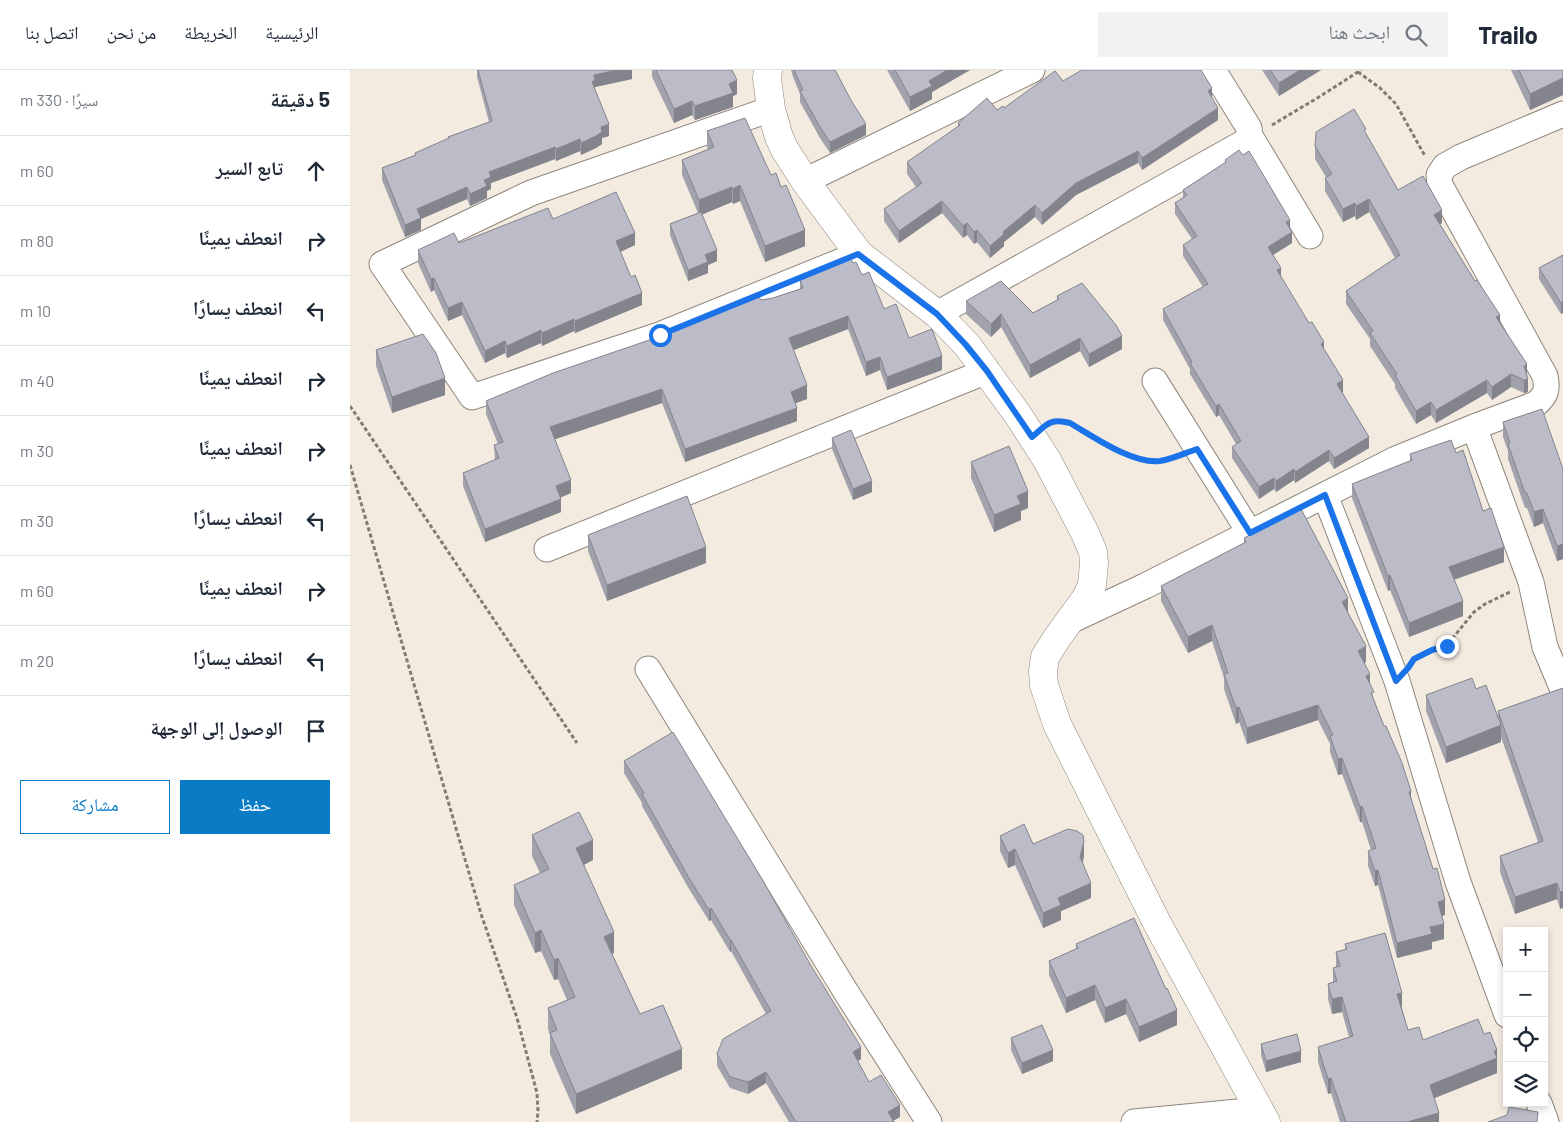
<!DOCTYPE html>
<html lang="ar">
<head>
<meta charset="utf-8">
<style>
	body { margin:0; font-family:Barlow,"Noto Naskh Arabic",sans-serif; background:#f2f2f3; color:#1f2937; direction:rtl }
	.controls { position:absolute; right:15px; bottom:15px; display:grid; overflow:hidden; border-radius:0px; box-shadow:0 2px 8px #0003 }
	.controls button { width:45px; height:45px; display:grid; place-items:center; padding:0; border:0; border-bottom:1px solid #e0e1e3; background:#fff; color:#1f2937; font:25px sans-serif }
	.stop { position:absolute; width:15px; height:15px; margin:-11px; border:4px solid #1a73e8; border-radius:50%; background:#fff }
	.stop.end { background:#1a73e8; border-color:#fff; box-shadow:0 1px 5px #0008 }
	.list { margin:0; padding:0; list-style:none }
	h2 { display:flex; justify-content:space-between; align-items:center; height:65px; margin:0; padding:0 20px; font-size:21px }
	h2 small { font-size:16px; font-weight:400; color:#747a83 }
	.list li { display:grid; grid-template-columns:32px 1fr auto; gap:15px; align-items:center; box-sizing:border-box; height:70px; padding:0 20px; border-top:1px solid #e0e1e3 }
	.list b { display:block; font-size:19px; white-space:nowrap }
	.list em { font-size:16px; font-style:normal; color:#747a83 }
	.actions { display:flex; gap:10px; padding:15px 20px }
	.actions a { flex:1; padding:11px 0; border:1px solid #0a7cc6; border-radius:0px; text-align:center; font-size:18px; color:#0a7cc6 }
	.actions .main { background:#0a7cc6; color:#fff }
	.icon { flex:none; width:28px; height:28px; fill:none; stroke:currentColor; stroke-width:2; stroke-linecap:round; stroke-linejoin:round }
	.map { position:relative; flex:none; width:1213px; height:1052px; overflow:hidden; direction:ltr }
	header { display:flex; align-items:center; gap:30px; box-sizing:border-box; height:70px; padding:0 25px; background:#fff; border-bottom:1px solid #e0e1e3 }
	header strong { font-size:24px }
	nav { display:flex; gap:28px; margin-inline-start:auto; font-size:18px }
	.search { width:350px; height:45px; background:#f2f2f3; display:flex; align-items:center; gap:12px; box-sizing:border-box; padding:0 18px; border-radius:0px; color:#747a83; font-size:19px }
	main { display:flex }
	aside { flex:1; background:#fff }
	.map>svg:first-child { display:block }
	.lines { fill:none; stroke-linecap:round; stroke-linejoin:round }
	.street-casing { stroke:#8e857c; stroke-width:27 }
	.secondary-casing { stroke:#8e857c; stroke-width:29 }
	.path { stroke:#817b74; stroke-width:3; stroke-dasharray:4 2.5; stroke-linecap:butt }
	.street { stroke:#fff; stroke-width:25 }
	.secondary { stroke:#fff; stroke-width:28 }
	.wall { fill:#a2a2ad }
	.shaded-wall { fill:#84848d }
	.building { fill:#bcbcc9; stroke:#84848d }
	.route { stroke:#1a73e8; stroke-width:6 }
</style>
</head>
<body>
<header>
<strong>Trailo</strong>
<div class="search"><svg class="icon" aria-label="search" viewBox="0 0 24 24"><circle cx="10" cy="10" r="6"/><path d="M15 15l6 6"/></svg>ابحث هنا</div>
<nav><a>الرئيسية</a><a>الخريطة</a><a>من نحن</a><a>اتصل بنا</a></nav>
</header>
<main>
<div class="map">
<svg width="1213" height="1052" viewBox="0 0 1213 1052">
	<rect width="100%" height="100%" fill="#f4ebe0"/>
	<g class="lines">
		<defs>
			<path id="street" d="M863 0 899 58 900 66 960 166
				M421 39 181 123 32 194 122 327 309 265 509 184
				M455 111 682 0
				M587 244 893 73 900 66
				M805 311 900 463
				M1124 357 1181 512 1195 577 1213 620
				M975 425 1047 611 1108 812 1157 945
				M197 479 637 301
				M720 551 795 516 1046 389 1124 357 1186 334C1196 325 1198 320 1195 306L1090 115 1089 105 1095 96 1111 87 1213 44
				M298 599 496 922 579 1052
				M1189 1033 1196 1052
				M784 1052 909 1040"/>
			<path id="secondary" d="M418 0 417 8 421 39 429 67 435 80 455 111 509 184 587 244 617 275 668 345 697 390 735 463 743 482 744 493 742 515 736 528 707 568 695 587 693 601 694 615 707 654 807 853 916 1052"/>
		</defs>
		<use href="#street" class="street-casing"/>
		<use href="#secondary" class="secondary-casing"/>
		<path class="path" d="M1008 2 1030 18 1046 34 1075 86
			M922 55 969 27 1011 0
			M0 336 227 673
			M702 351H711L720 353C750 371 789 401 825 387
			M0 395 131 844 167 948 187 1023 188 1041 187 1052
			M1063 590 1082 580 1097 575 1124 542 1135 534 1160 522"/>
		<use href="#street" class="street"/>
		<use href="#secondary" class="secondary"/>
	</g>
	<path class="wall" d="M127 0H282V9L245 17V21L259 66 252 68V74L246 78 231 85 230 81 206 91 205 89 141 113V119L137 121V128L120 136 117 129 71 149V160L55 167 32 110V98L65 85V83L98 69V67L139 52 127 7Z
		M302 0H382L387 24 383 26V37L345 50 342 45 324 53 302 7Z
		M441 0H485L516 65 480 83 470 68 450 32V24L443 7Z
		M537 0H620L582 22V29L560 41Z
		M912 0H971L929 26Z
		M1161 0H1213V25L1180 40Z
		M713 11 862 29 868 50 792 100 788 93 726 125 692 155 685 147 654 172V176L640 188 627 172 624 174 617 165 613 168 592 143 549 173 534 151V139L566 117 557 104V92L608 57V53L654 38Z
		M357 61 421 105 455 176 415 192 390 131 383 134 382 132 352 144 367 191 358 195V203L338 211 320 165V154L348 143 332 105V90L358 79 357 77Z
		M1016 64 1048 120 1092 153 1090 154 1150 254 1177 305 1178 322 1174 323 1161 317 1142 330 1137 323 1086 353 1081 345 1066 354 1045 318V314L1020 276V269L996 234V221L1045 188 1019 142 1006 150 1005 146 993 152 975 121V108L976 107 965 89V76Z
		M875 90 940 159 942 173 923 185 931 207 974 279 993 322H992L1019 378 984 399 979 391 945 413 944 410 926 422 924 419 909 429 882 388V377L886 374 869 345 866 347 840 304V299L813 250V239L853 217 833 186V175L842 169 825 144V133L833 128V120L875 93Z
		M203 149 285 175 270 182 292 235 225 263 224 261 192 276 191 273 157 288 155 283 135 293 112 245 98 251 84 220 81 222 68 193V180L109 173Z
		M1213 185V243L1211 244 1189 209V198Z
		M503 193 534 239 559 268 592 300 537 320 530 300 516 306 498 259 443 280 457 329 445 333 447 351 335 392 312 333 205 369 221 423 210 428 211 442 135 472 113 416V403L145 390 144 375 148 374 136 344V331L314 265 411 230 423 228 450 219V210Z
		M707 226 772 279 739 297 730 281 680 308 651 257 641 267 616 244V231L683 243 707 230Z
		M26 280 95 325 42 343 26 296Z
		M1153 352 1213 399V489L1207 491 1193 453 1184 457 1177 438H1175L1158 389V381L1153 367Z
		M482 368 522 422 503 430 482 379Z
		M1106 383 1133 441 1154 492 1104 510 1113 546 1059 567 1040 520 1038 521 1002 428V414L1060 391V384Z
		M621 392 678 438 671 441V450L644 462 621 408Z
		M238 465 356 493 257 531 238 481Z
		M894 468 998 542 1016 592 1014 593 1024 630 1061 730 1095 845 1092 846 1094 869 1082 872V879L1047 888 1028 815 1025 816 1018 796V781L1021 780 1012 752H1010L992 704 988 705 980 682V674L968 650 897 674 889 652 886 654 874 619V608L862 571 838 583 811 531V516L894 473Z
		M1213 618 1210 839 1207 829 1165 844 1150 802V786L1188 772 1151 667V672L1096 693 1076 641V625L1126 619 1148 646V641Z
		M274 691 511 989 508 991 519 1012 550 1047 543 1051 544 1052H439L416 1013 398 1024 380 1018 367 996V984L416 944 381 881 380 882 361 850 359 851 339 819 292 736V733L274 703Z
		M182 765 243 790 234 795 264 883 262 884 290 944 332 999 226 1044 200 984V965L198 959V938L217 930 208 909 204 910 191 881 185 883 164 835V815L190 803 182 786Z
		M650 766 734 786 733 793 741 828 711 841V850L693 858 665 795 658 798 650 781Z
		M726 874 827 955 789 972 776 944 755 953 745 930 716 943 699 905V891L726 879Z
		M995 874 1052 938 1058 960 1073 970 1134 964 1147 980V1003L1084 1028 1089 1052H990L981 1023 978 1024 968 992V977L999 967 992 942 982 944 978 929V914L983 912V898L986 897V882L995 880Z
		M661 968 703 991 672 1004 661 980Z
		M911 974 951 992 916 1002 911 985Z"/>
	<path class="shaded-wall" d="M267 0H282V9L245 17V22L242 12 244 5Z
		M597 0H620L582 22V29L560 41V27L579 11Z
		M950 0H971L929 26V13Z
		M1213 8V25L1180 40V24Z
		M387 10V24L383 26V37L345 50V36L379 14Z
		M862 18V30L858 21Z
		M342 31V45L324 53V39Z
		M868 38V50L792 100V88Z
		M259 54V66L252 68V74L246 78 231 85V73L251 57Z
		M516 54V65L480 83V72Z
		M230 69V81L206 91V79Z
		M205 77V89L141 113V119L137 121V128L120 136V124L134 110 139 102Z
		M788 81V93L726 125 692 155V143L726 113Z
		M390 115V131L383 134V119Z
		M117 117V129L71 149V160L55 167V155L67 139Z
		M382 117V132L349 146V130Z
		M1019 129V142L1006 150V136Z
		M592 131V143L549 173V161Z
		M1005 133V146L993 152V139Z
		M685 135V147L654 172V176L640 188V176L653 162Z
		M1092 140V153L1084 158V145Z
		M940 150V161L936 152Z
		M617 153V165L613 168V156Z
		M455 160V176L415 192V176Z
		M627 160V172L624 174V162Z
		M942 162V173L918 188V177Z
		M285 163V175L266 184V171Z
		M367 180V191L358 195V203L338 211V200L355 185Z
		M931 198V209L927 200Z
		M84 208V220L81 222V209Z
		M292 223V235L225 263V251Z
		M1213 231V243L1211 244V233Z
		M112 232V245L98 251V238Z
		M651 244V257L641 267V254Z
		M1150 245V258L1146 247Z
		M498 246V259L439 282V268Z
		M224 249V261L192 276V263Z
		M191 260V273L157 288V276Z
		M772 266V279L739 297V284Z
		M730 268V281L680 308V295Z
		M155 271V283L135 293V281Z
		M974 272V283L971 274Z
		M592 286V300L537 320V307Z
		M530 287V300L516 306V292Z
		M1177 294V307L1174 296Z
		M1161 304V317L1142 330V317Z
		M95 308V325L42 343V327Z
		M1178 309V322L1174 323V310Z
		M993 310V322L987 325V314Z
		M1137 310V323L1086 353V340Z
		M457 315V329L441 335V322Z
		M312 319V333L200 371V357Z
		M1081 332V345L1066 354V341Z
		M869 334V345L866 347V336Z
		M447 338V351L335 392V379Z
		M1019 367V378L984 399V388Z
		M979 380V391L945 413V402Z
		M944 399V410L926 422V411Z
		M924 408V419L909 429V417Z
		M221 410V423L206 429V416Z
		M522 411V422L503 430V419Z
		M678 421V438L671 441V450L644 462V445L667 426Z
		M211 429V442L135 472V459Z
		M1193 439V453L1184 457V442Z
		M1213 474V489L1207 491V476Z
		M356 477V493L257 531V515Z
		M1154 477V492L1099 511V497Z
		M1040 505V520L1038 521V506Z
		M998 528V544L992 532Z
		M1113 531V546L1059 567V553Z
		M862 555V571L838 583V567Z
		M1016 576V592L1008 596V581Z
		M1020 604V620L1016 606Z
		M968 635V650L897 674V658Z
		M889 637V652L886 654V638Z
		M1151 655V672L1096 693V677Z
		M992 688V704L988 705V689Z
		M1061 721V736L1059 722Z
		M1012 736V752H1010V737Z
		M243 770V790L226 799V778Z
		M734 771V786L730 802V787Z
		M665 779V795L658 798V783Z
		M1028 800V815L1025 816V801Z
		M741 813V828L711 841V850L693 858V843L708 828Z
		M1207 813V829L1165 844V827Z
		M1213 821V838L1210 839V822Z
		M1095 830V845L1088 847V832Z
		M361 838V850L359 851V840Z
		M1094 854V869L1082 872V879L1047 888V873L1080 857Z
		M191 860V881L185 883V863Z
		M264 862V883L254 887V867Z
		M380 870H381V881L380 882Z
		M208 888V909L204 910V890Z
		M745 915V930L716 943V928Z
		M1052 923V938L1047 939V924Z
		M992 927V942L982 944V929Z
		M776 929V944L755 953V938Z
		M827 940V955L789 972V957Z
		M511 977V989L503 994V982Z
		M332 979V999L226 1044V1024Z
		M703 980V991L672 1004V993Z
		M1147 980V1003L1080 1030V1015Z
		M951 981V992L916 1002V991Z
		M416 1002V1013L398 1024V1012Z
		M981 1008V1023L978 1024V1009Z
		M550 1035V1047L541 1052 538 1042Z
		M1089 1043V1052H1057Z"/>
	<path class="building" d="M128 0H267L244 5 245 10 242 12 259 54 251 57 252 62 246 66 231 73 230 69 206 79 205 77 139 102 141 107 134 110 137 116 120 124 117 117 67 139 71 148 55 155 32 98 66 85 65 83 99 68 98 67 142 51Z
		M306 0H382L387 10 379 14 383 23 345 36 342 31 324 39Z
		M444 0H485L502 32 516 54 480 72 470 57 450 21 453 20Z
		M545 0H597L579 11 582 16 560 27Z
		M732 0H851L862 18 858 21 868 38 792 88 788 81 726 113 692 143 685 135 653 162 654 164 640 176 627 160 624 162 617 153 613 156 592 131 549 161 534 139 572 113 557 92 610 55 608 53 637 28 647 40 653 36 654 38 705 1 713 11Z
		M920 0H950L929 13Z
		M1169 0H1213V8L1180 24Z
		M1004 39 1016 59 1014 60 1048 120 1073 106 1092 140 1084 145 1125 211 1127 210 1150 245 1146 247 1177 294 1174 296 1178 309 1174 310 1161 304 1142 317 1137 310 1086 340 1081 332 1066 341 1045 305 1047 304 1020 263 1023 261 996 221 1050 185 1019 129 1006 136 1005 133 993 139 975 108 982 104 965 76 966 62Z
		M395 48 421 105 426 103 431 117 436 115 455 160 415 176 390 115 383 119 382 117 349 130 332 90 364 77 357 61Z
		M889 80 893 85 899 81 940 150 936 152 942 162 918 177 931 198 927 200 959 253 962 252 974 272 971 274 993 310 987 314 1019 367 984 388 979 380 945 402 944 399 926 411 924 408 909 417 882 377 891 371 869 334 866 336 840 293 842 292 813 239 858 214 833 175 847 166 825 133 837 125 833 120 876 92 875 90Z
		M266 122 285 163 266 171 281 207 285 205 292 223 225 251 224 249 192 263 191 260 157 276 155 271 135 281 112 232 98 238 84 208 81 209 68 180 104 163 109 173 198 138 203 149Z
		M351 142 367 180 355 185 358 192 338 200 320 154Z
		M1213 185V231L1211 233 1189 198Z
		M501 189 503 193 506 192 512 205 519 202 534 239 546 234 559 268 582 259 592 286 537 307 530 287 516 292 498 246 439 268 457 315 441 322 447 338 335 379 312 319 200 357 221 410 206 416 211 429 135 459 113 403 149 388 144 375 153 372 136 331 203 303 314 265 409 227 411 230 423 228 453 218 450 210Z
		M651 211 683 243 709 229 707 226 732 213 766 255 772 266 739 284 730 268 680 295 651 244 641 254 616 231Z
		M73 264 86 283 95 308 42 327 26 280Z
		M1192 339 1213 399V474L1207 476 1193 439 1184 442 1177 423H1175L1158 374 1160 373 1153 352Z
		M501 360 522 411 503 419 482 368Z
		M1101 370 1106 383 1113 380 1133 441 1141 438 1154 477 1099 497 1113 531 1059 553 1040 505 1038 506 1002 414 1062 390 1060 384Z
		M659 376 678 421 667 426 671 434 644 445 621 392Z
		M337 426 356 477 257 515 238 465Z
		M951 439 998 528 992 532 1016 576 1008 581 1020 604 1016 606 1024 622 1021 623 1034 656H1036L1052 693 1061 721 1059 722 1083 799 1087 798 1095 830 1088 832 1094 854 1080 857 1082 864 1047 873 1028 800 1025 801 1018 781 1026 778 1012 736 1010 737 992 688 988 689 980 666 983 665 968 635 897 658 889 637 886 638 874 604 878 603 862 555 838 567 811 516 896 472 894 468Z
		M1122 608 1126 619 1136 615 1151 655 1096 677 1076 625Z
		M1213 618V821L1210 822 1207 813 1165 827 1150 786 1193 771 1148 641Z
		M323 662 412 809 460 894 511 977 503 982 519 1012 531 1005 550 1035 538 1042 544 1052H446L416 1002 398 1012 380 1007 367 984 373 969 421 941 381 870H380L361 838 359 840 339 808 292 724 294 723 274 691Z
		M229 742 243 770 226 778 264 862 254 867 290 944 313 935 332 979 226 1024 200 963 207 960 198 938 225 927 208 888 204 890 191 860 185 863 164 815 199 799 182 765Z
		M674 754 683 774 718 759 727 761 733 765 734 771 730 787 741 813 708 828 711 835 693 843 665 779 658 783 650 766Z
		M784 848 816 919 817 918 827 940 789 957 776 929 755 938 745 915 716 928 699 891 728 878 726 874Z
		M1035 863 1052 923 1047 924 1058 960 1069 957 1073 970 1128 949 1134 964 1140 962 1147 980 1144 981 1147 988 1080 1015 1089 1043 1057 1052H996L981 1008 978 1009 968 977 1003 966 992 927 982 929 978 914 987 911 983 898 990 896 986 882 997 879 995 874Z
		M692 955 703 980 672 993 661 968Z
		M947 964 951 981 916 991 911 974Z
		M1159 1037 1188 1042 1187 1052H1138L1157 1045Z"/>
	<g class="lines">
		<path class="route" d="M310 265 508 184 587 244 616 275 637 301 682 367C697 354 700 348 720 353 744 367 782 394 810 391 823 389 835 383 847 379L900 463 975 425 1046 611 1058 598 1064 589 1082 580 1097 576"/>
	</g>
</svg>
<div class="controls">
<button>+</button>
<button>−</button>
<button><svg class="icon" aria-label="locate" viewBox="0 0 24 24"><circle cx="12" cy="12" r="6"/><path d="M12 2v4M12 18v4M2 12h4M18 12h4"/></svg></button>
<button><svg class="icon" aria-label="layers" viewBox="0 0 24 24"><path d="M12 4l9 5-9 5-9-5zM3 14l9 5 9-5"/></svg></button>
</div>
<div class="stop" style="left:310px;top:265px"></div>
<div class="stop end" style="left:1097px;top:576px"></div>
</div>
<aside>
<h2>5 دقيقة<small>سيرًا · 330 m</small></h2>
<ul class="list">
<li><svg class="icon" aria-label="ahead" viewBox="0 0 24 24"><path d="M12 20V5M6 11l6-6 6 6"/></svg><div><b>تابع السير</b></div><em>60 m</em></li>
<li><svg class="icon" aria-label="right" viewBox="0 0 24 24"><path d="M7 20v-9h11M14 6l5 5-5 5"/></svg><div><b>انعطف يمينًا</b></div><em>80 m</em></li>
<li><svg class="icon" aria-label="left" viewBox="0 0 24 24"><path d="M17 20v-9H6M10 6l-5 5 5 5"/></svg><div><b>انعطف يسارًا</b></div><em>10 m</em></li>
<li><svg class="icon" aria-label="right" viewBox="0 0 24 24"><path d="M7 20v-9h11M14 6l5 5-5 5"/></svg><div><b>انعطف يمينًا</b></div><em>40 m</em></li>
<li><svg class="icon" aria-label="right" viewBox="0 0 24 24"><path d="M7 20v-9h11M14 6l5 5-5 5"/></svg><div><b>انعطف يمينًا</b></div><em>30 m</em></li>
<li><svg class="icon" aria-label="left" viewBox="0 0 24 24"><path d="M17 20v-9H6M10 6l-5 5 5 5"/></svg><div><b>انعطف يسارًا</b></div><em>30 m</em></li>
<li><svg class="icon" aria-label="right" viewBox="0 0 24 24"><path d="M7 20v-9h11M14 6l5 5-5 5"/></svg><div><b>انعطف يمينًا</b></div><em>60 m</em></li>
<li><svg class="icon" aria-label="left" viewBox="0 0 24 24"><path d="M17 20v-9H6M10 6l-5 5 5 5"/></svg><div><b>انعطف يسارًا</b></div><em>20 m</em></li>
<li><svg class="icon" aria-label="arrive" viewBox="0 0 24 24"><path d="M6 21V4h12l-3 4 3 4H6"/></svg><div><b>الوصول إلى الوجهة</b></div></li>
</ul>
<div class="actions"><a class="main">حفظ</a><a>مشاركة</a></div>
</aside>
</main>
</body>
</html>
